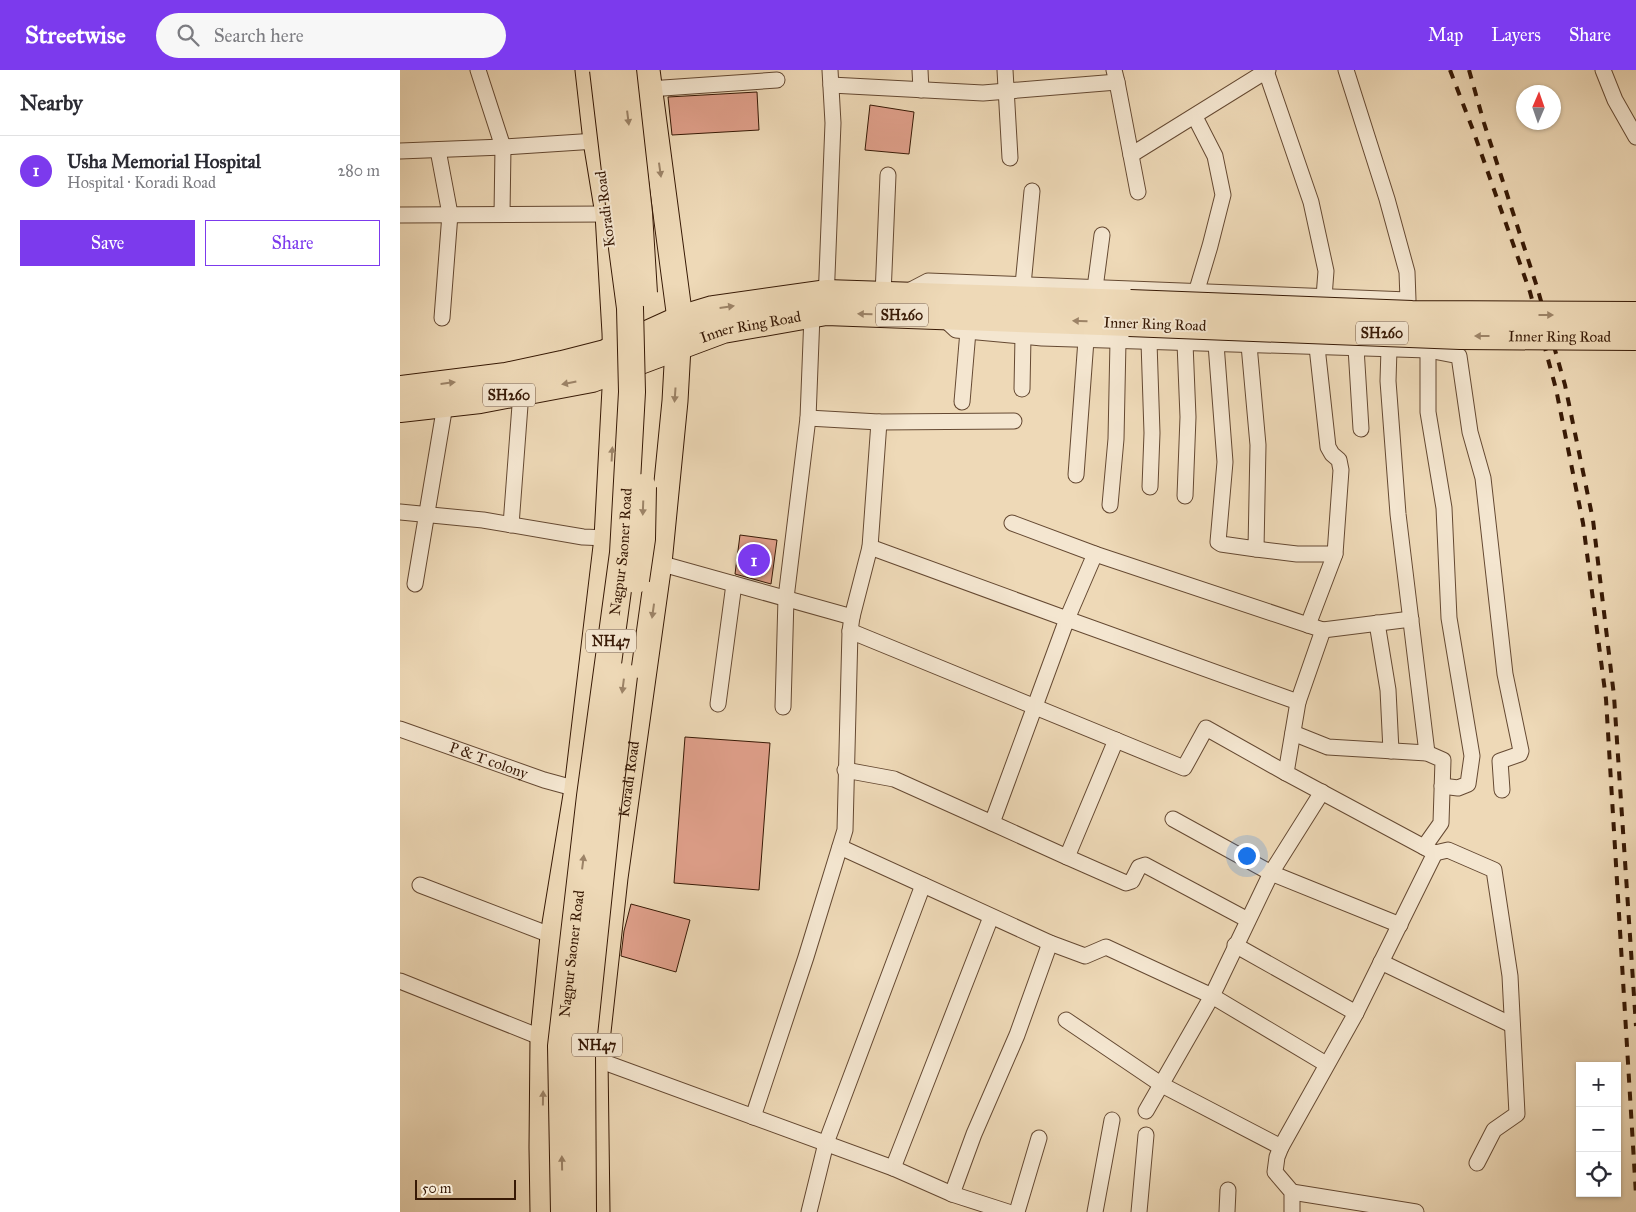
<!DOCTYPE html>
<html lang="en">
<head>
<meta charset="utf-8">
<style>
	body { margin:0; font-family:"IM FELL Great Primer",serif; background:#f7f7f7; color:#2b2b33 }
	.controls { position:absolute; right:15px; bottom:15px; display:grid; overflow:hidden; border-radius:0px; box-shadow:0 1px 4px #0004 }
	.controls button { width:45px; height:45px; display:grid; place-items:center; padding:0; border:0; border-bottom:1px solid #e1e1e2; background:#fff; color:#2b2b33; font:25px sans-serif }
	.compass { position:absolute; left:1116px; top:15px; width:45px; height:45px; border-radius:50%; background:#fff; box-shadow:0 1px 4px #0004; rotate:2deg }
	.scale { position:absolute; left:15px; bottom:12px; width:101px; box-sizing:border-box; padding-left:5px; border:2px solid #371905; border-top:0; font-size:14px; line-height:18px; white-space:nowrap; color:#371905; -webkit-text-stroke:4px #f4e6d0; paint-order:stroke }
	.you { position:absolute; left:846px; top:785px; width:18px; height:18px; margin:-12px; border:4px solid #fff; border-radius:50%; background:#1a73e8; box-shadow:0 0 0 8px #1a73e833 }
	.badge { display:grid; place-items:center; width:32px; height:32px; border-radius:50%; background:#7c3aed; color:#fff; font-size:16px; font-weight:700 }
	.pin { position:absolute; translate:-50% -50%; border:2px solid #fff; box-shadow:0 1px 5px #0006 }
	.list { margin:0; padding:0; list-style:none }
	h2 { display:flex; justify-content:space-between; align-items:center; height:65px; margin:0; padding:0 20px; font-size:21px }
	h2 small { font-size:16px; font-weight:400; color:#7c7c81 }
	.list li { display:grid; grid-template-columns:32px 1fr auto; gap:15px; align-items:center; box-sizing:border-box; height:70px; padding:0 20px; border-top:1px solid #e1e1e2 }
	.list b { display:block; font-size:19px; white-space:nowrap }
	.list p { margin:0; font-size:16px; white-space:nowrap; color:#7c7c81 }
	.list em { font-size:16px; font-style:normal; color:#7c7c81 }
	.actions { display:flex; gap:10px; padding:15px 20px }
	.actions a { flex:1; padding:11px 0; border:1px solid #7c3aed; border-radius:0px; text-align:center; font-size:18px; color:#7c3aed }
	.actions .main { background:#7c3aed; color:#fff }
	.icon { flex:none; width:28px; height:28px; fill:none; stroke:currentColor; stroke-width:2; stroke-linecap:round; stroke-linejoin:round }
	.map { position:relative; flex:none; width:1236px; height:1142px; overflow:hidden }
	header { display:flex; align-items:center; gap:30px; box-sizing:border-box; height:70px; padding:0 25px; background:#7c3aed; color:#fff }
	header strong { font-size:24px }
	nav { display:flex; gap:28px; margin-inline-start:auto; font-size:18px }
	.search { width:350px; height:45px; background:#f7f7f7; display:flex; align-items:center; gap:12px; box-sizing:border-box; padding:0 18px; border-radius:28px; color:#7c7c81; font-size:19px }
	main { display:flex }
	aside { flex:1; background:#fff }
	.map>svg:first-child { display:block }
	.building { fill:#e0a08b; stroke:#371905 }
	.lines { fill:none; stroke-linecap:round; stroke-linejoin:round }
	.minor-casing { stroke:#654932; stroke-width:17 }
	.primary-casing { stroke:#371905; stroke-width:27 }
	.trunk-casing { stroke:#371905; stroke-width:28 }
	.minor { stroke:#f4e6d0; stroke-width:15 }
	.primary { stroke:#eed9b7; stroke-width:25 }
	.trunk { stroke:#eed9b7; stroke-width:26 }
	.rail { stroke:#371905; stroke-width:4; stroke-dasharray:9 9; stroke-linecap:butt }
	.trunk-bridge-casing { stroke:#371905; stroke-width:28; stroke-linecap:butt }
	.trunk-bridge { stroke:#eed9b7; stroke-width:26 }
	.oneway { fill:#9c8367 }
	.labels { text-anchor:middle; dominant-baseline:central; stroke-width:4; stroke-linejoin:round; paint-order:stroke }
	.shield { fill:#f4e6d0; stroke:#705642; stroke-width:1 }
	.shield-label { font-size:14px; font-weight:bold; fill:#371905 }
	.street-label { font-size:15px; fill:#371905; stroke:#f4e6d0 }
</style>
</head>
<body>
<header>
<strong>Streetwise</strong>
<div class="search"><svg class="icon" aria-label="search" viewBox="0 0 24 24"><circle cx="10" cy="10" r="6"/><path d="M15 15l6 6"/></svg>Search here</div>
<nav><a>Map</a><a>Layers</a><a>Share</a></nav>
</header>
<main>
<aside>
<h2>Nearby<small></small></h2>
<ul class="list">
<li><span class="badge">1</span><div><b>Usha Memorial Hospital</b><p>Hospital · Koradi Road</p></div><em>280 m</em></li>
</ul>
<div class="actions"><a class="main">Save</a><a>Share</a></div>
</aside>
<div class="map">
<svg width="1236" height="1142" viewBox="0 0 1236 1142">
	<rect width="100%" height="100%" fill="#eed9b7"/>
	<filter id="stains"><feTurbulence type="fractalNoise" baseFrequency=".004" numOctaves="4"/><feColorMatrix values="0 0 0 0 .2 0 0 0 0 .09 0 0 0 0 .02 0 0 0 .5 -.17"/></filter>
	<radialGradient id="worn" r=".72"><stop offset=".6" stop-color="#630" stop-opacity="0"/><stop offset="1" stop-color="#630" stop-opacity=".3"/></radialGradient>
	<path class="building" d="M357 22 359 60 272 65 268 27Z
		M470 35 514 42 509 84 465 80Z
		M340 465 377 470 371 514 335 504Z
		M285 667 370 673 359 820 274 813Z
		M231 834 290 850 276 902 221 886 224 861Z"/>
	<g class="lines">
		<defs>
			<g id="minor">
				<path d="M78 0 103 77 102 144"/>
				<path d="M520 0 521 20"/>
				<path d="M605 0 610 88"/>
				<path d="M714 0 717 12 738 122"/>
				<path d="M1203 0 1215 30 1236 67"/>
				<path d="M866 1 911 132 926 201 924 227"/>
				<path d="M431 15 583 23 717 12"/>
				<path d="M249 19 377 10"/>
				<path d="M795 47 815 86 823 125 810 176 796 223"/>
				<path d="M38 80 50 144 42 248"/>
				<path d="M0 81 103 77 196 71"/>
				<path d="M731 85 868 0"/>
				<path d="M0 145 208 144"/>
				<path d="M623 215 632 121"/>
				<path d="M695 218 702 165"/>
				<path d="M507 222 528 211 1008 230 1007 202 987 129 946 0"/>
				<path d="M483 225 488 105"/>
				<path d="M426 231 433 53 430 0"/>
				<path d="M542 247 556 260 642 268 1028 280 1059 286 1070 362 1083 408 1105 604 1121 681 1120 684 1100 691 1102 720"/>
				<path d="M749 272 752 363 750 417"/>
				<path d="M785 273 788 347 785 426"/>
				<path d="M816 274 825 392 818 472 821 474 856 479 858 375 849 275"/>
				<path d="M956 278 961 359"/>
				<path d="M989 279 988 311 998 444 1027 683"/>
				<path d="M1028 280V342L1044 438 1049 548 1072 686 1068 714 1058 718 1042 716"/>
				<path d="M622 319 623 266"/>
				<path d="M562 332 568 261"/>
				<path d="M408 348 479 352 614 351"/>
				<path d="M676 405 686 270"/>
				<path d="M710 435 716 369 718 271"/>
				<path d="M0 442 83 450 183 467 207 468"/>
				<path d="M612 453 695 484"/>
				<path d="M111 455 121 322"/>
				<path d="M470 477 667 549 695 484 923 560 898 632"/>
				<path d="M856 479 897 484H935"/>
				<path d="M259 493 452 547"/>
				<path d="M15 514 45 335"/>
				<path d="M977 553 988 620 991 681"/>
				<path d="M908 555 935 484 941 400 939 390 932 384 928 377 917 277"/>
				<path d="M923 560 1011 549"/>
				<path d="M450 561 784 698 806 658 886 703"/>
				<path d="M318 634 334 514"/>
				<path d="M383 637 386 528 408 348 412 245"/>
				<path id="s1" d="M0 659 144 710 177 719"/>
				<path d="M893 663 928 677 1027 683 1043 690 1041 753 1024 777"/>
				<path d="M445 700 494 709 592 753 667 549 898 632 886 703 1035 783 956 943 881 1077 877 1087 875 1102 892 1122V1142"/>
				<path d="M773 749 871 803 1000 855"/>
				<path d="M592 753 667 787 716 670"/>
				<path d="M440 777 650 873 685 886 706 877 812 926 926 994"/>
				<path d="M1035 783 1048 780 1094 800 1110 906 1117 1044 1094 1060 1077 1093"/>
				<path d="M667 787 726 813 732 811 739 797 745 795 848 850"/>
				<path d="M20 815 153 866"/>
				<path d="M835 875 956 943"/>
				<path d="M981 892 1112 955"/>
				<path d="M0 911 150 971"/>
				<path d="M666 950 762 1015 881 1077"/>
				<path d="M190 987 493 1098 552 1124 608 1142"/>
				<path d="M746 1041 812 926 871 803 922 722"/>
				<path d="M353 1047 406 887 445 760 450 561 452 547 470 477 479 352"/>
				<path d="M493 1098 591 847"/>
				<path d="M892 1122 1016 1142"/>
				<path d="M552 1124 574 1064 617 965 650 873"/>
				<path d="M409 1142 426 1073 523 815"/>
				<path d="M617 1142 639 1068"/>
				<path d="M695 1142 712 1050"/>
				<path d="M739 1142 746 1065"/>
				<path d="M827 1142 828 1120"/>
			</g>
			<g id="primary">
				<path d="M143 1142 142 1077 143 968 153 866 177 719 207 468 216 300 215 263 208 144 196 71 188 0"/>
				<path id="s2" d="M197 1142 195 989 215 808 259 493 275 331 279 259 280 249 247 0"/>
			</g>
			<g id="trunk">
				<path d="M0 319 106 306 162 294 205 283 280 249 313 239 426 223 730 233"/>
				<path id="s3" d="M0 339 80 330 192 309 323 260 426 242 729 253"/>
			</g>
		</defs>
		<use href="#minor" class="minor-casing"/>
		<use href="#primary" class="primary-casing"/>
		<use href="#trunk" class="trunk-casing"/>
		<use href="#minor" class="minor"/>
		<use href="#primary" class="primary"/>
		<use href="#trunk" class="trunk"/>
		<path class="rail" d="M1050 0 1073 60 1130 222 1156 319 1183 453 1206 629 1236 1125
			M1069 0 1084 53 1137 217 1165 315 1193 450 1214 626 1236 956"/>
		<defs>
			<g id="trunk-bridge">
				<path d="M223 0 239 143 244 223"/>
				<path d="M730 233 1012 244 1236 245"/>
				<path id="s4" d="M729 253 1060 266 1236 267"/>
				<path d="M236 510 242 469 243 417"/>
				<path id="s5" d="M164 1142 161 976 190 726 223 483 232 322 230 238 222 178 220 143 203 0"/>
				<path d="M183 1142 182 984 208 737 224 606"/>
			</g>
		</defs>
		<use href="#trunk-bridge" class="trunk-bridge-casing"/>
		<use href="#trunk-bridge" class="trunk-bridge"/>
	</g>
	<defs><path id="oneway-solid" d="M-6-.8H1V-3.2L6.5 0L1 3.2V.8H-6Z" transform="scale(1.25)"/></defs>
	<g class="oneway">
		<use href="#oneway-solid" transform="translate(228 48) rotate(83)"/>
		<use href="#oneway-solid" transform="translate(260 100) rotate(82)"/>
		<use href="#oneway-solid" transform="translate(327 237) rotate(-8)"/>
		<use href="#oneway-solid" transform="translate(465 244) rotate(-178)"/>
		<use href="#oneway-solid" transform="translate(1146 245)"/>
		<use href="#oneway-solid" transform="translate(680 251) rotate(-178)"/>
		<use href="#oneway-solid" transform="translate(1082 266) rotate(180)"/>
		<use href="#oneway-solid" transform="translate(48 313) rotate(-7)"/>
		<use href="#oneway-solid" transform="translate(169 313) rotate(169)"/>
		<use href="#oneway-solid" transform="translate(275 325) rotate(94)"/>
		<use href="#oneway-solid" transform="translate(212 384) rotate(-87)"/>
		<use href="#oneway-solid" transform="translate(243 438) rotate(92)"/>
		<use href="#oneway-solid" transform="translate(253 541) rotate(98)"/>
		<use href="#oneway-solid" transform="translate(223 616) rotate(97)"/>
		<use href="#oneway-solid" transform="translate(183 792) rotate(-83)"/>
		<use href="#oneway-solid" transform="translate(143 1028) rotate(-89)"/>
		<use href="#oneway-solid" transform="translate(162 1093) rotate(-91)"/>
	</g>
	<g class="labels">
		<g class="shield">
			<rect x="476" y="233.5" width="52" height="23" rx="4"/>
			<rect x="956" y="251.5" width="52" height="23" rx="4"/>
			<rect x="83" y="313.5" width="52" height="23" rx="4"/>
			<rect x="186" y="559.5" width="50" height="23" rx="4"/>
			<rect x="172" y="963.5" width="50" height="23" rx="4"/>
		</g>
		<g class="shield-label">
			<text x="502" y="245">SH260</text>
			<text x="982" y="263">SH260</text>
			<text x="109" y="325">SH260</text>
			<text x="211" y="571">NH47</text>
			<text x="197" y="975">NH47</text>
		</g>
		<g class="street-label">
			<text transform="translate(205 139) rotate(-97)">Koradi Road</text>
			<text transform="translate(755 254) rotate(2)">Inner Ring Road</text>
			<text stroke="none"><textPath href="#s3" startOffset="362">Inner Ring Road</textPath></text>
			<text stroke="none"><textPath href="#s4" startOffset="431">Inner Ring Road</textPath></text>
			<text stroke="none"><textPath href="#s5" startOffset="664">Nagpur Saoner Road</textPath></text>
			<text stroke="none"><textPath href="#s1" startOffset="94">P &amp; T colony</textPath></text>
			<text stroke="none"><textPath href="#s2" startOffset="435">Koradi Road</textPath></text>
			<text stroke="none"><textPath href="#s5" startOffset="259">Nagpur Saoner Road</textPath></text>
		</g>
	</g>
	<rect width="100%" height="100%" filter="url(#stains)"/>
	<rect width="100%" height="100%" fill="url(#worn)"/>
</svg>
<div class="controls">
<button>+</button>
<button>−</button>
<button><svg class="icon" aria-label="locate" viewBox="0 0 24 24"><circle cx="12" cy="12" r="6"/><path d="M12 2v4M12 18v4M2 12h4M18 12h4"/></svg></button>
</div>
<svg class="compass" viewBox="-18 -18 36 36"><path d="M0-13l5 13h-10z" fill="#e53935"/><path d="M0 13l5-13h-10z" fill="#7c7c81"/></svg>
<div class="scale">50 m</div>
<div class="you"></div>
<div class="pin badge" style="left:354px;top:490px">1</div>
</div>
</main>
</body>
</html>
